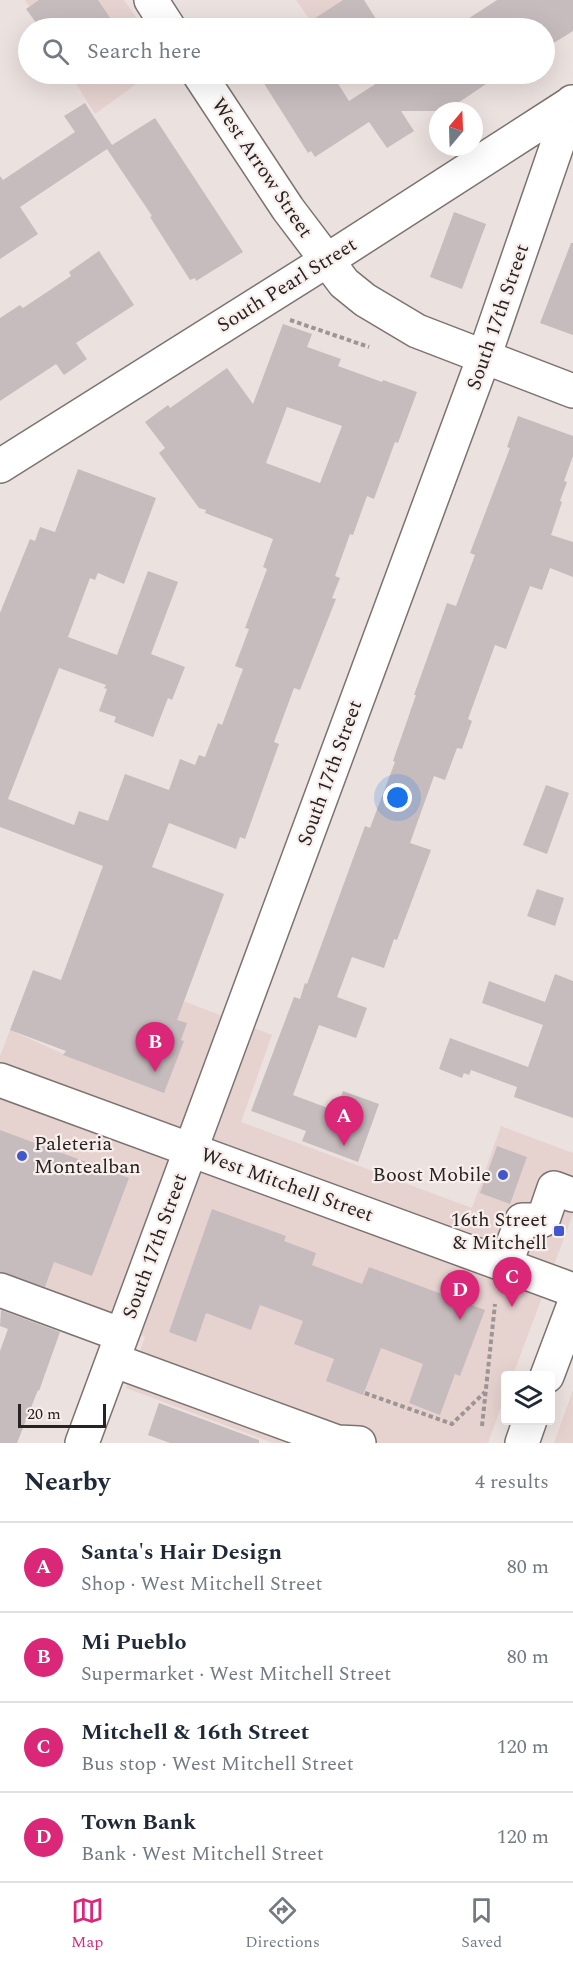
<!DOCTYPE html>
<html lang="en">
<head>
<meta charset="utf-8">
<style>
	body { margin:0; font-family:Spectral,serif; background:#f6f6f7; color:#1f2937 }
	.controls { position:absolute; right:18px; bottom:18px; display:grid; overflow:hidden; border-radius:6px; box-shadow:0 6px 24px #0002 }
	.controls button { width:54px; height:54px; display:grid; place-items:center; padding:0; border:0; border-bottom:2px solid #e0e1e3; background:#fff; color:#1f2937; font:30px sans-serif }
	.compass { position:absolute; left:429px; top:102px; width:54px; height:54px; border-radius:50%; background:#fff; box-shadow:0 6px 24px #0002; rotate:19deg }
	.scale { position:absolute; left:18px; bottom:15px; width:88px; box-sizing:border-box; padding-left:6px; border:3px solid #272322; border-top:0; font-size:16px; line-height:21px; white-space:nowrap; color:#272322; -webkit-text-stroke:4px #f8eeec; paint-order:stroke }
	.you { position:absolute; left:398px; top:798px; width:21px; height:21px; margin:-15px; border:4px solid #fff; border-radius:50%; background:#1a73e8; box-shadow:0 0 0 9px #1a73e833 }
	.badge { display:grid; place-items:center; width:39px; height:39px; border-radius:50%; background:#db2777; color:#fff; font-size:20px; font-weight:700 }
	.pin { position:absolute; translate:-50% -50px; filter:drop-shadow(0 2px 3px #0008) }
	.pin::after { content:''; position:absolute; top:32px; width:21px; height:18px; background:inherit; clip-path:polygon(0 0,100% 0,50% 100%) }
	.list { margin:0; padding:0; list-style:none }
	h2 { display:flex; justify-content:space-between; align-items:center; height:78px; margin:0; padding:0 24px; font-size:26px }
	h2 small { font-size:20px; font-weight:400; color:#747a83 }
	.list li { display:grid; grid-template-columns:39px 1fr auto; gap:18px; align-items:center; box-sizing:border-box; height:90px; padding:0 24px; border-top:2px solid #e0e1e3 }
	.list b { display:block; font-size:22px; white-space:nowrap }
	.list p { margin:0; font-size:20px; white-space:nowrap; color:#747a83 }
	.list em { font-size:20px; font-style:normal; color:#747a83 }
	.icon { flex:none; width:33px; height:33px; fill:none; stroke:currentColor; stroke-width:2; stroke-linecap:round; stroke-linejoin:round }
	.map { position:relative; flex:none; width:573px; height:1443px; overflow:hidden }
	.search { position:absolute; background:#fff; box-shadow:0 6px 24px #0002; left:18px; right:18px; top:18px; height:66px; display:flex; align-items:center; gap:15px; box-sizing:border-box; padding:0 21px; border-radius:33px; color:#747a83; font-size:22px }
	.sheet { height:438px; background:#fff }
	nav { display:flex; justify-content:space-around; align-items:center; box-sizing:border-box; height:84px; border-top:2px solid #e0e1e3; background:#fff; font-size:16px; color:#747a83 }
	nav a { display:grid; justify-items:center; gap:3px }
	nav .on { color:#db2777 }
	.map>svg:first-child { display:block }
	.built { fill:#e6d3d0 }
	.building { fill:#c6bcbe; fill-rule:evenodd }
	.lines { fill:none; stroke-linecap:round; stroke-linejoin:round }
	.minor-casing { stroke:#7c7371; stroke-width:36 }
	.major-casing { stroke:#7c7371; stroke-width:36 }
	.path { stroke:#9d9594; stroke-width:4; stroke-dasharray:4.5 3; stroke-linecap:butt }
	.minor { stroke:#fff; stroke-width:33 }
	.major { stroke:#fff; stroke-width:33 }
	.poi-dot { fill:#4158cc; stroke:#f8eeec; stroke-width:2 }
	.labels { text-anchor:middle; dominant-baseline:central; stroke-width:4.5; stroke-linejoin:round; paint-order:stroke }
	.street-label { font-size:20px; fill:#272322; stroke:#f8eeec }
	.poi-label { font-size:20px; fill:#272322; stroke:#f8eeec; text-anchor:end }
</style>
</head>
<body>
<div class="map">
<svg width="573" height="1443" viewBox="0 0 573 1443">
	<rect width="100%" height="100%" fill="#ebe1df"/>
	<path class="built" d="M25 0H124L144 28H43Z
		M296 0H345L312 23Z
		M70 74H150L95 114Z
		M121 977 272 1035 241 1122 472 1208 501 1126 573 1153V1214L513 1375 506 1376 505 1396 488 1443H273L126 1388 145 1337 0 1281V1056L10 1030 88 1065Z
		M573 1390V1443H554Z"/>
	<path class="building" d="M39 0H98L117 28H40L26 9Z
		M343 0H364L376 19 361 28H300Z
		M497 0H573V31L544 49V28H454Z
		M258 74H332L349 101 391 74H501L446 111H401L414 131 387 148 369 122 315 157 311 151 308 153Z
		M85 103 112 145 155 118 243 252 196 281 195 278 190 280 150 217 152 216 107 149 20 207 38 234 0 259V176L3 180 75 132 64 116Z
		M454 212 486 224 462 289 430 277Z
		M571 243H573V335L540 323Z
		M99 251 134 305 76 343 87 359 64 375 56 364 0 401V318L20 305 23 308 71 276 69 272Z
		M283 324 312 334 307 347 341 359 338 366 382 382 383 380 417 392 398 443 395 442 374 499 367 496 353 535 350 534 335 576 340 578 332 598 336 599 300 690 294 688 274 742 279 744 245 839 240 837 236 849 169 823 152 867 224 894 177 1020 187 1023 181 1040 184 1041 164 1093 63 1055 66 1051 10 1030 33 970 61 980 103 866 0 827V613L30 539 35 541 40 527 55 532 78 469 156 498 124 584 98 573 95 580 90 578 68 637 117 655 148 571 178 582 151 654 185 667 172 700 168 698 153 737 114 722 116 717 99 711 107 689 104 688 106 685 59 668 8 799 74 825 79 811 108 821 125 774 169 790 180 759 195 765 199 755 205 757 218 723 222 725 243 669 235 666 249 629 245 628 267 569 263 567 273 539 205 513 206 510 199 508 159 453 165 448 145 422 168 405 170 408 227 368 253 404ZM287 407 342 426 320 483 266 463Z
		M518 416 573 436V456L564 481 567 482 560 501 562 502 551 535 573 542V577L550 568 542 590 530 586 506 649 495 645 468 719 472 721 462 749 457 748 445 780 434 776 410 843 431 850 397 940 394 939 384 968 352 957 337 997 367 1008 356 1038 319 1025 293 1095 336 1111 343 1091 379 1104 358 1162 302 1141 306 1131 251 1111 294 997 300 999 305 983 307 984 365 826 370 828 395 762 393 761 416 695H414L447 603 456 606 475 555 470 553 510 448 507 447Z
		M546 785 569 793 547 854 523 845Z
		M537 889 564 898 555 926 527 916Z
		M555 974 573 981V1118L514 1097 517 1087 471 1070 469 1075 464 1073 462 1078 439 1069 450 1038 528 1067 543 1025 482 1003 489 981 545 1002Z
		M0 1130 129 1178 92 1276 54 1262 45 1287 0 1272Z
		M497 1146 527 1157 510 1204 480 1193Z
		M212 1209 286 1236 284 1241 316 1253 312 1265 362 1284 369 1267 485 1310 460 1376 455 1374 440 1415 409 1403 423 1364 381 1348 363 1395 326 1381 334 1359 294 1344 303 1321 260 1305 251 1330 206 1313 196 1342 169 1332Z
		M1 1310 60 1332 39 1391 38 1390 17 1443H0V1351L8 1329 0 1326Z
		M159 1403 259 1440V1443H170L148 1435Z"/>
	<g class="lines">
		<defs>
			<path id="minor" d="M151 0 169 28
				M199 74 288 209 344 283 365 300 417 331 573 391
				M0 466 326 261 573 102
				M0 1080 573 1290
				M505 1265 522 1220H543L554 1188 573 1195
				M0 1290 122 1335
				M113 1360 337 1442 359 1443
				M82 1443 484 357 572 102"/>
			<path id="major" d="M547 1376 573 1307
				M522 1443 530 1420"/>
		</defs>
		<use href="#minor" class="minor-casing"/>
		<use href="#major" class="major-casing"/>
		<path class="path" d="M290 320 369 347
			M365 1393 452 1424 485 1392
			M482 1426 495 1304"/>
		<use href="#minor" class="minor"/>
		<use href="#major" class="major"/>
	</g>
	<g class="poi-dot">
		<circle cx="22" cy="1156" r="6"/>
		<circle cx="503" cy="1175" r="6"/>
		<rect x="553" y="1225" width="12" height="12" rx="3"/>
	</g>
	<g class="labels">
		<g class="street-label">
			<text transform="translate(262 168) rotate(56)">West Arrow Street</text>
			<text transform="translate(287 285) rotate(-32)">South Pearl Street</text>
			<text transform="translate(498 317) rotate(-71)">South 17th Street</text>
			<text transform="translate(330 773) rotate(-70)">South 17th Street</text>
			<text transform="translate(287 1185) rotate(20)">West Mitchell Street</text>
			<text transform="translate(155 1246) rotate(-70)">South 17th Street</text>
		</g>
		<g class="poi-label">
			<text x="34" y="1144" text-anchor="start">Paleteria<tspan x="34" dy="23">Montealban</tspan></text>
			<text x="491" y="1175">Boost Mobile</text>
			<text x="547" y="1220">16th Street<tspan x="547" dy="23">&amp; Mitchell</tspan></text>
		</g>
	</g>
</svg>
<div class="controls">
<button><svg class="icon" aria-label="layers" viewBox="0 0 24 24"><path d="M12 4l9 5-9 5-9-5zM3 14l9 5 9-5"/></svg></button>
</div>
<svg class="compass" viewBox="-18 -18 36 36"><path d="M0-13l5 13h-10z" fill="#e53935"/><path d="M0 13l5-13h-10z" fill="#747a83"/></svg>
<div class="scale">20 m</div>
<div class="you"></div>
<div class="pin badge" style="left:344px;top:1146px">A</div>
<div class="pin badge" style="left:155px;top:1072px">B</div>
<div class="pin badge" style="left:512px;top:1307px">C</div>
<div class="pin badge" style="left:460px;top:1320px">D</div>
<div class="search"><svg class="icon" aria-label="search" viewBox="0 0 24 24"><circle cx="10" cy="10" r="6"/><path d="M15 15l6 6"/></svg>Search here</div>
</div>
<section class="sheet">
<h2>Nearby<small>4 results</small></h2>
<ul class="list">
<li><span class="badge">A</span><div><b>Santa's Hair Design</b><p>Shop · West Mitchell Street</p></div><em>80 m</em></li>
<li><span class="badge">B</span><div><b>Mi Pueblo</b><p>Supermarket · West Mitchell Street</p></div><em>80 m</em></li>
<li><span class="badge">C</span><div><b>Mitchell &amp; 16th Street</b><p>Bus stop · West Mitchell Street</p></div><em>120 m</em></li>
<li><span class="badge">D</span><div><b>Town Bank</b><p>Bank · West Mitchell Street</p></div><em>120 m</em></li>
</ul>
</section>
<nav>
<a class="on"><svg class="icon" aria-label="map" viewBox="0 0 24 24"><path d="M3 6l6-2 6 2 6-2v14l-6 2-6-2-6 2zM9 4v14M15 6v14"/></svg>Map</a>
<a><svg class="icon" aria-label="directions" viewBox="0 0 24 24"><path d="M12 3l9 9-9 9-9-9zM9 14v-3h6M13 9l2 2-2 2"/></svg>Directions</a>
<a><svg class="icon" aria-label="saved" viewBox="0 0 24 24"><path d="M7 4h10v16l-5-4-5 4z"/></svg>Saved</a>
</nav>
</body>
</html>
